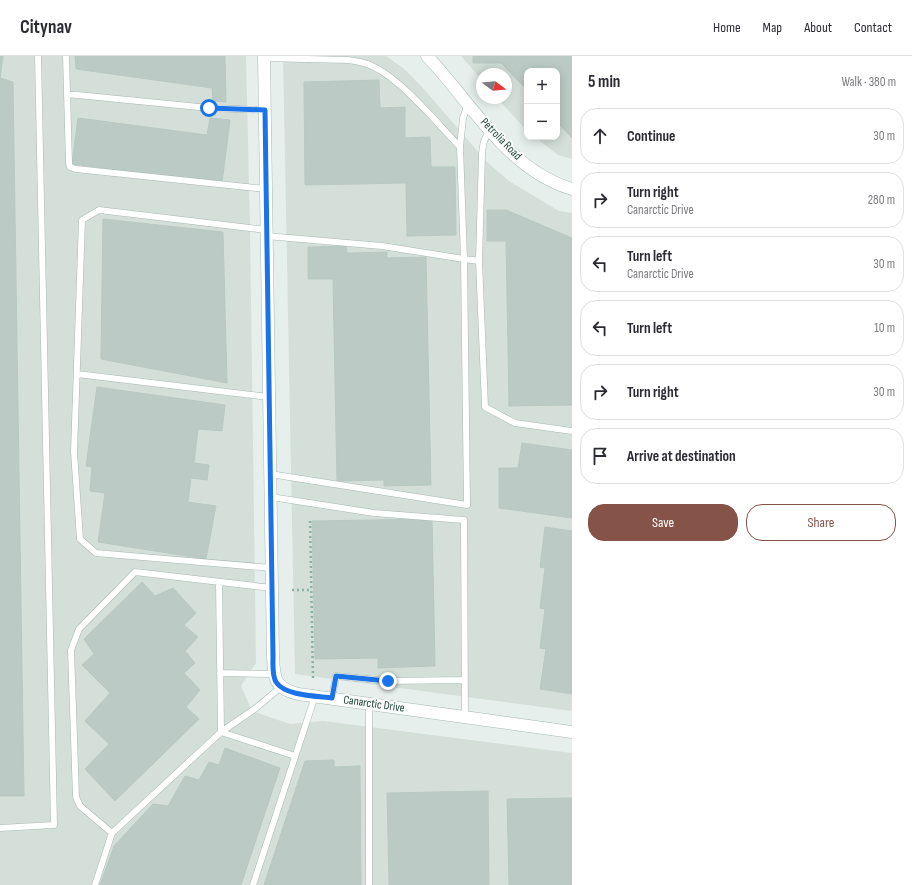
<!DOCTYPE html>
<html lang="en">
<head>
<meta charset="utf-8">
<style>
	body { margin:0; font-family:"Sofia Sans Condensed",sans-serif; background:#f2f2f3; color:#2b2b33 }
	.controls { position:absolute; right:12px; top:12px; display:grid; overflow:hidden; border-radius:8px; box-shadow:0 2px 10px #0003 }
	.controls button { width:36px; height:36px; display:grid; place-items:center; padding:0; border:0; border-bottom:1px solid #e1e1e2; background:#fff; color:#2b2b33; font:20px sans-serif }
	.compass { position:absolute; left:476px; top:12px; width:36px; height:36px; border-radius:50%; background:#fff; box-shadow:0 2px 10px #0003; rotate:106deg }
	.stop { position:absolute; width:12px; height:12px; margin:-9px; border:3px solid #1a73e8; border-radius:50%; background:#fff }
	.stop.end { background:#1a73e8; border-color:#fff; box-shadow:0 1px 4px #0008 }
	.list { margin:0; padding:0; list-style:none }
	h2 { display:flex; justify-content:space-between; align-items:center; height:52px; margin:0; padding:0 16px; font-size:17px }
	h2 small { font-size:13px; font-weight:400; color:#7c7c81 }
	.list li { display:grid; grid-template-columns:26px 1fr auto; gap:12px; align-items:center; box-sizing:border-box; height:56px; margin:0 8px 8px; padding:0 8px; border:1px solid #e1e1e2; border-radius:16px }
	.list b { display:block; font-size:15px; white-space:nowrap }
	.list p { margin:0; font-size:13px; white-space:nowrap; color:#7c7c81 }
	.list em { font-size:13px; font-style:normal; color:#7c7c81 }
	.actions { display:flex; gap:8px; padding:12px 16px }
	.actions a { flex:1; padding:9px 0; border:1px solid #855347; border-radius:16px; text-align:center; font-size:14px; color:#855347 }
	.actions .main { background:#855347; color:#fff }
	.icon { flex:none; width:22px; height:22px; fill:none; stroke:currentColor; stroke-width:2; stroke-linecap:round; stroke-linejoin:round }
	.map { position:relative; flex:none; width:572px; height:829px; overflow:hidden }
	header { display:flex; align-items:center; gap:24px; box-sizing:border-box; height:56px; padding:0 20px; background:#fff; border-bottom:1px solid #e1e1e2 }
	header strong { font-size:19px }
	nav { display:flex; gap:22px; margin-inline-start:auto; font-size:14px }
	main { display:flex }
	aside { flex:1; background:#fff }
	.map>svg:first-child { display:block }
	.built { fill:#d4dfda }
	.building { fill:#bbcac4; stroke:#b8c9c2 }
	.lines { fill:none; stroke-linecap:round; stroke-linejoin:round }
	.service-casing { stroke:#a8b8b2; stroke-width:7 }
	.minor-casing { stroke:#a8b8b2; stroke-width:13 }
	.path { stroke:#86b3a5; stroke-width:2.5; stroke-dasharray:2 3; stroke-linecap:butt }
	.service { stroke:#fff; stroke-width:6 }
	.minor { stroke:#fff; stroke-width:12 }
	.route { stroke:#1a73e8; stroke-width:5 }
	.labels { text-anchor:middle; dominant-baseline:central; stroke-width:4; stroke-linejoin:round; paint-order:stroke }
	.street-label { font-size:12px; fill:#24423a; stroke:#f7fbf9 }
</style>
</head>
<body>
<header>
<strong>Citynav</strong>
<nav><a>Home</a><a>Map</a><a>About</a><a>Contact</a></nav>
</header>
<main>
<div class="map">
<svg width="572" height="829" viewBox="0 0 572 829">
	<rect width="100%" height="100%" fill="#e6efeb"/>
	<path class="built" d="M0 0H246L250 172 256 607 241 630 252 655 290 668 323 665 572 697V829H0Z
		M283 0H386L403 12 422 31 487 106 509 125 559 155 572 157V655L295 618Z
		M461 0H572V103L558 99 535 81H557V15H527V75L497 42H506V18H482V24Z"/>
	<path class="building" d="M0 0H3L0 22 13 26 24 740H0Z
		M75 0H225L226 46 213 45 212 32 76 13Z
		M473 0H572V82L557 66V15H527V34L501 7H473Z
		M379 24 380 52 405 51V82L430 81 431 111H455L456 179 407 180 406 127 305 129 304 26Z
		M78 62 207 79 210 62 230 64 222 127 72 108Z
		M487 154H506L572 182V349L509 350 506 185H487Z
		M103 163 223 176 227 327 101 303Z
		M346 190 347 197 387 196V202L426 201 431 429 384 430V424L337 425 333 223H308V191Z
		M97 331 225 349 222 375 198 373 194 407 209 409 207 424 191 422 188 446 216 450 206 503 98 486 105 437 90 435 92 411 86 410Z
		M522 387 572 394V462L499 452V412H518Z
		M432 463 435 610 378 612V602L315 603 312 465Z
		M545 471 572 475V638L540 633 546 593 540 592 545 553 540 552 545 512 540 511Z
		M142 526 155 540 173 532 196 557 184 569 198 581 185 595 195 607 184 617 200 634 186 651 199 663 115 745 85 713 109 688 85 665 110 637 82 609 94 598 84 583Z
		M225 692 280 712 241 829H100L114 790 153 748 168 750 185 720 199 724 209 706 219 709Z
		M334 704V711L360 710 361 829H264L305 705Z
		M488 735 489 829H389L387 737Z
		M572 742V829H509L507 743Z"/>
	<g class="lines">
		<defs>
			<path id="service" d="M66 0 69 107 70 111 76 113 266 133
				M264 2 348 4C356 5 364 6 372 10 401 23 437 67 460 91L464 203 479 205
				M67 38 209 52 265 54
				M491 74C484 81 483 88 482 98L479 205 485 351 515 367 572 375
				M460 91 463 62 468 48
				M266 174 99 154 82 164 74 396 80 483 96 497 272 512
				M266 180 382 190 464 203 467 449 270 418
				M77 318 269 341
				M271 441 374 457 464 464 465 661
				M219 526 221 676 295 700
				M220 617 274 618
				M332 642 336 620 388 625 464 624
				M369 647V829
				M0 772 54 769 38 0
				M112 777 80 750 76 741 71 594 79 573 135 516 272 532
				M95 829 112 777 221 676 256 652 281 631
				M253 829 315 640"/>
			<path id="minor" d="M264 0 273 601C274 624 275 632 298 638L572 676
				M427 0C471 46 507 114 572 133"/>
		</defs>
		<use href="#service" class="service-casing"/>
		<use href="#minor" class="minor-casing"/>
		<path class="path" d="M310 465 313 622
			M292 534H311"/>
		<use href="#service" class="service"/>
		<use href="#minor" class="minor"/>
	</g>
	<g class="lines">
		<path class="route" d="M209 52 265 54 273 601C273 609 272 619 276 626 285 640 317 640 332 642L336 620 388 625"/>
	</g>
	<g class="labels">
		<g class="street-label">
			<text transform="translate(501 83) rotate(46)">Petrolia Road</text>
			<text transform="translate(374 648) rotate(8)">Canarctic Drive</text>
		</g>
	</g>
</svg>
<div class="controls">
<button>+</button>
<button>−</button>
</div>
<svg class="compass" viewBox="-18 -18 36 36"><path d="M0-13l5 13h-10z" fill="#e53935"/><path d="M0 13l5-13h-10z" fill="#7c7c81"/></svg>
<div class="stop" style="left:209px;top:52px"></div>
<div class="stop end" style="left:388px;top:625px"></div>
</div>
<aside>
<h2>5 min<small>Walk · 380 m</small></h2>
<ul class="list">
<li><svg class="icon" aria-label="ahead" viewBox="0 0 24 24"><path d="M12 20V5M6 11l6-6 6 6"/></svg><div><b>Continue</b></div><em>30 m</em></li>
<li><svg class="icon" aria-label="right" viewBox="0 0 24 24"><path d="M7 20v-9h11M14 6l5 5-5 5"/></svg><div><b>Turn right</b><p>Canarctic Drive</p></div><em>280 m</em></li>
<li><svg class="icon" aria-label="left" viewBox="0 0 24 24"><path d="M17 20v-9H6M10 6l-5 5 5 5"/></svg><div><b>Turn left</b><p>Canarctic Drive</p></div><em>30 m</em></li>
<li><svg class="icon" aria-label="left" viewBox="0 0 24 24"><path d="M17 20v-9H6M10 6l-5 5 5 5"/></svg><div><b>Turn left</b></div><em>10 m</em></li>
<li><svg class="icon" aria-label="right" viewBox="0 0 24 24"><path d="M7 20v-9h11M14 6l5 5-5 5"/></svg><div><b>Turn right</b></div><em>30 m</em></li>
<li><svg class="icon" aria-label="arrive" viewBox="0 0 24 24"><path d="M6 21V4h12l-3 4 3 4H6"/></svg><div><b>Arrive at destination</b></div></li>
</ul>
<div class="actions"><a class="main">Save</a><a>Share</a></div>
</aside>
</main>
</body>
</html>
